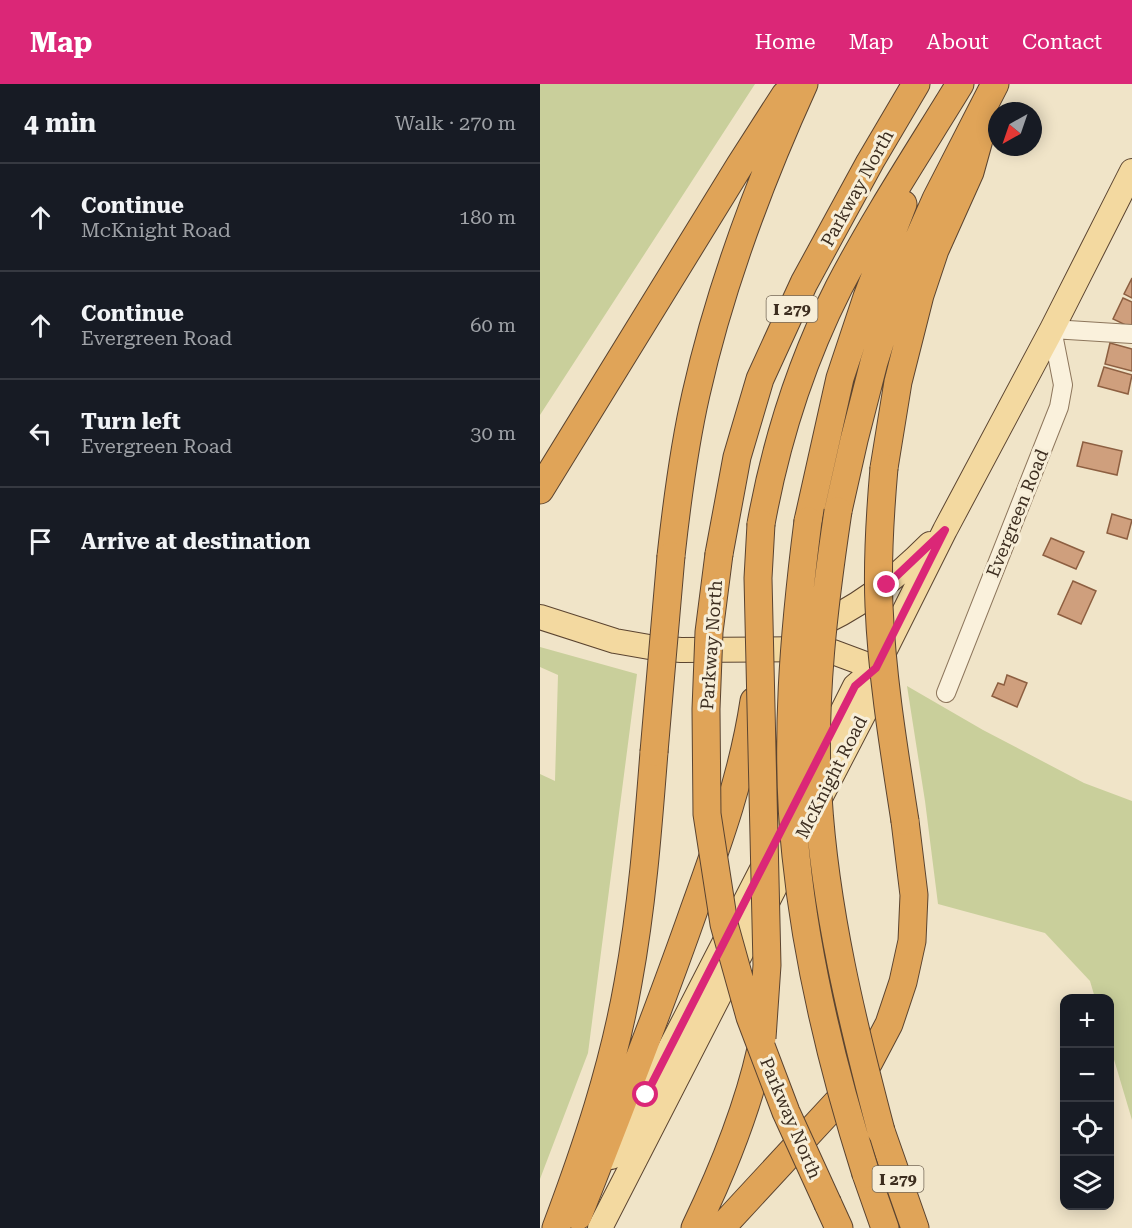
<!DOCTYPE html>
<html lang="en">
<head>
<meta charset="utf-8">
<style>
	body { margin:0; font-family:"Roboto Serif",serif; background:#242831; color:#f1f3f6 }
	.controls { position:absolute; right:18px; bottom:18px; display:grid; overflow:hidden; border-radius:12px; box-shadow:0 3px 15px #0003 }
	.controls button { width:54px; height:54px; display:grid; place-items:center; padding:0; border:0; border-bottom:2px solid #363941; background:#171b24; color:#f1f3f6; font:30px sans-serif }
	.compass { position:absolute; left:448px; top:18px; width:54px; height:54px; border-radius:50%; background:#171b24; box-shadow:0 3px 15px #0003; rotate:220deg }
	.stop { position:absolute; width:18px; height:18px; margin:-14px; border:4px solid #db2777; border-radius:50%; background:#fff }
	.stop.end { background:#db2777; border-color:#fff; box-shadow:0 2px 6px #0008 }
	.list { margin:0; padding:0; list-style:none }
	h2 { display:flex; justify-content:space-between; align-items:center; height:78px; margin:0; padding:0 24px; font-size:26px }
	h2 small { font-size:20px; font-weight:400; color:#9ea1a6 }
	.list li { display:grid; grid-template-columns:39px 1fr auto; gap:18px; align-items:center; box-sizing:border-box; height:108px; padding:0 24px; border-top:2px solid #363941 }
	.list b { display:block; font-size:22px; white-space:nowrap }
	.list p { margin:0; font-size:20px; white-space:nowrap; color:#9ea1a6 }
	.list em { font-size:20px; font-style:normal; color:#9ea1a6 }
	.icon { flex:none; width:33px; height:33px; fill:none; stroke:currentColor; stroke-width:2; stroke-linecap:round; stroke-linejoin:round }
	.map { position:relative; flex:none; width:592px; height:1144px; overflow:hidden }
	header { display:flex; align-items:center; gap:36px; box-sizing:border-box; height:84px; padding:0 30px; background:#db2777; color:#fff }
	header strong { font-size:28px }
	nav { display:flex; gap:33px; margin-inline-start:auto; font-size:21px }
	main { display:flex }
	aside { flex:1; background:#171b24 }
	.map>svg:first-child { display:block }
	.green { fill:#c9cf9b }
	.building { fill:#cf9f7d; stroke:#8d5f41; stroke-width:1.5 }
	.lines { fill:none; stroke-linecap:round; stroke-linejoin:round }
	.minor-casing { stroke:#8d765c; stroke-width:20 }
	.major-casing { stroke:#5b4430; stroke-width:26 }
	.highway-casing { stroke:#5b4430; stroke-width:29 }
	.minor { stroke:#faf1dc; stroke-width:18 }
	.major { stroke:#f3d9a0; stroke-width:24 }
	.highway { stroke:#e0a458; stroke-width:27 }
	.highway-bridge-casing { stroke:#5b4430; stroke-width:29; stroke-linecap:butt }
	.highway-bridge { stroke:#e0a458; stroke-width:27 }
	.route { stroke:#db2777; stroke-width:8 }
	.labels { text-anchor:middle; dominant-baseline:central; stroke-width:6; stroke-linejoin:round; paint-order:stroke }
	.shield { fill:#f7eed8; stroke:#756857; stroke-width:1.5 }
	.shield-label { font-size:16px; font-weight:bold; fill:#3d2e20 }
	.street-label { font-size:18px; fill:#3d2e20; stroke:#f7eed8 }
</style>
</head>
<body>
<header>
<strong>Map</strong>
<nav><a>Home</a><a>Map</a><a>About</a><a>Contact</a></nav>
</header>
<main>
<aside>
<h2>4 min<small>Walk · 270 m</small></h2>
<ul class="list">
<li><svg class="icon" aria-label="ahead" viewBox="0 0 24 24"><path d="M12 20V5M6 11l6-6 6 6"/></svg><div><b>Continue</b><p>McKnight Road</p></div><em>180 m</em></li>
<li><svg class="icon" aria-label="ahead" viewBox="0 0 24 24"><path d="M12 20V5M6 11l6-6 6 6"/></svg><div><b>Continue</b><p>Evergreen Road</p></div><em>60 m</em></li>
<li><svg class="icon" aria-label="left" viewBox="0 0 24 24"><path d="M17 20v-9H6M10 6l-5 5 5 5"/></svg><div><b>Turn left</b><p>Evergreen Road</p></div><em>30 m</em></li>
<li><svg class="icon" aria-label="arrive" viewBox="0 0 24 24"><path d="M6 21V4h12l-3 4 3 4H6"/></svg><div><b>Arrive at destination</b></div></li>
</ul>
</aside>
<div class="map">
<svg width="592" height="1144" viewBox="0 0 592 1144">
	<rect width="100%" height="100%" fill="#f0e4c8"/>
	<path class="green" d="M0 0H215L0 331Z
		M0 563 97 590 48 969 0 1095V690L15 697 18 591 0 583Z
		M367 602 443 646 544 699 592 717V1036L570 962V914H555L550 897 505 849 398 820 385 717Z"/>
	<path class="building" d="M592 194V214L584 210Z
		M583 214 592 218V244L573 235Z
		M570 259 592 265V287L565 280Z
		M564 283 592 291 588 310 558 302Z
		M543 358 582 367 577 391 537 382Z
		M572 430 592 436 587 455 567 449Z
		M511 454 544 468 536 485 503 471Z
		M533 497 556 507 541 540 518 530Z
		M467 591 487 599 477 623 452 612 458 599 464 601Z"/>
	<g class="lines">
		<defs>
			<path id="minor" d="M406 609 519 323 523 301 512 245 592 250"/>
			<path id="major" d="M0 533 75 557 115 564 141 566 277 565 293 568 336 584
				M267 546C316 526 353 497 390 460
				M276 680 315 602 336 584
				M276 722 333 612 336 584 405 446 512 245 592 87
				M71 1073 106 1011 256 719
				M60 1144 259 756"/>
			<path id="highway" d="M344 384 358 298 380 211 395 166 430 88 440 52
				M0 406 200 81 245 11
				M298 427 314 356 334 278 358 201 396 115 455 0
				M268 437 300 294 327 213 363 120
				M221 440C236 357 261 278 299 203 335 134 379 67 420 0
				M179 470 197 373 220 295 264 199 330 78 376 0
				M131 472C137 417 144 363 156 310 180 203 219 99 264 0
				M341 1047 375 1144
				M326 1090 345 1144
				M288 1120 299 1144
				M38 1132C78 1030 118 929 154 826 179 757 203 690 214 617
				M16 1144C46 1064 73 984 88 899 102 823 108 745 114 668
				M155 1144C183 1086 207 1027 221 965
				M181 1144 304 1011 329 978 349 940 363 898 372 857 374 811 365 737"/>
		</defs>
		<use href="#minor" class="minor-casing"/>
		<use href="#major" class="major-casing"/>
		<use href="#highway" class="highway-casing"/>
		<use href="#minor" class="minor"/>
		<use href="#major" class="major"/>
		<use href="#highway" class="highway"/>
		<defs>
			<path id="highway-bridge" d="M344 384C340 430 337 476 339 522 342 594 354 666 365 737
				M298 427C284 521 272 616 278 712 285 826 312 937 341 1047
				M268 437C254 547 244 660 256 772 267 880 293 986 326 1090
				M221 440 218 494 227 881 222 954
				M179 470 169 548 166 625 167 730 184 840 210 933 246 1028 288 1120
				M114 668 131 472"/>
		</defs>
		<use href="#highway-bridge" class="highway-bridge-casing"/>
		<use href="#highway-bridge" class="highway-bridge"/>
	</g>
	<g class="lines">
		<path class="route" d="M106 1011 315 602 336 584 405 446 347 501"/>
	</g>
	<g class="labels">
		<g class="shield">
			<rect x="226.5" y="212" width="51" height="26" rx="4.5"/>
			<rect x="332.5" y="1082" width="51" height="26" rx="4.5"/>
		</g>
		<g class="shield-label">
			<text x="252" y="225">I 279</text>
			<text x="358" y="1095">I 279</text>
		</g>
		<g class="street-label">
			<text transform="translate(317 104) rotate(-61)">Parkway North</text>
			<text transform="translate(477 429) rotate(-68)">Evergreen Road</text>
			<text transform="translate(171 561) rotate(-86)">Parkway North</text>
			<text transform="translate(291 693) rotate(-63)">McKnight Road</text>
			<text transform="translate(251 1034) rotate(67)">Parkway North</text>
		</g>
	</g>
</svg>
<div class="controls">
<button>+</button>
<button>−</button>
<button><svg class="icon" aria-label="locate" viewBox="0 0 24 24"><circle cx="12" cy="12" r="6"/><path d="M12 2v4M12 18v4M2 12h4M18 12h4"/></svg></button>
<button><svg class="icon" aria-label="layers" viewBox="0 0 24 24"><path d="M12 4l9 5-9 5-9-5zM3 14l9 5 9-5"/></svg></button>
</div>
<svg class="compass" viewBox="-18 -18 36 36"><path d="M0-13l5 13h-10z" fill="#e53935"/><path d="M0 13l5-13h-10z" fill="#9ea1a6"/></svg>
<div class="stop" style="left:106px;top:1011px"></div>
<div class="stop end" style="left:347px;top:501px"></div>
</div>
</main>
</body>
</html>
